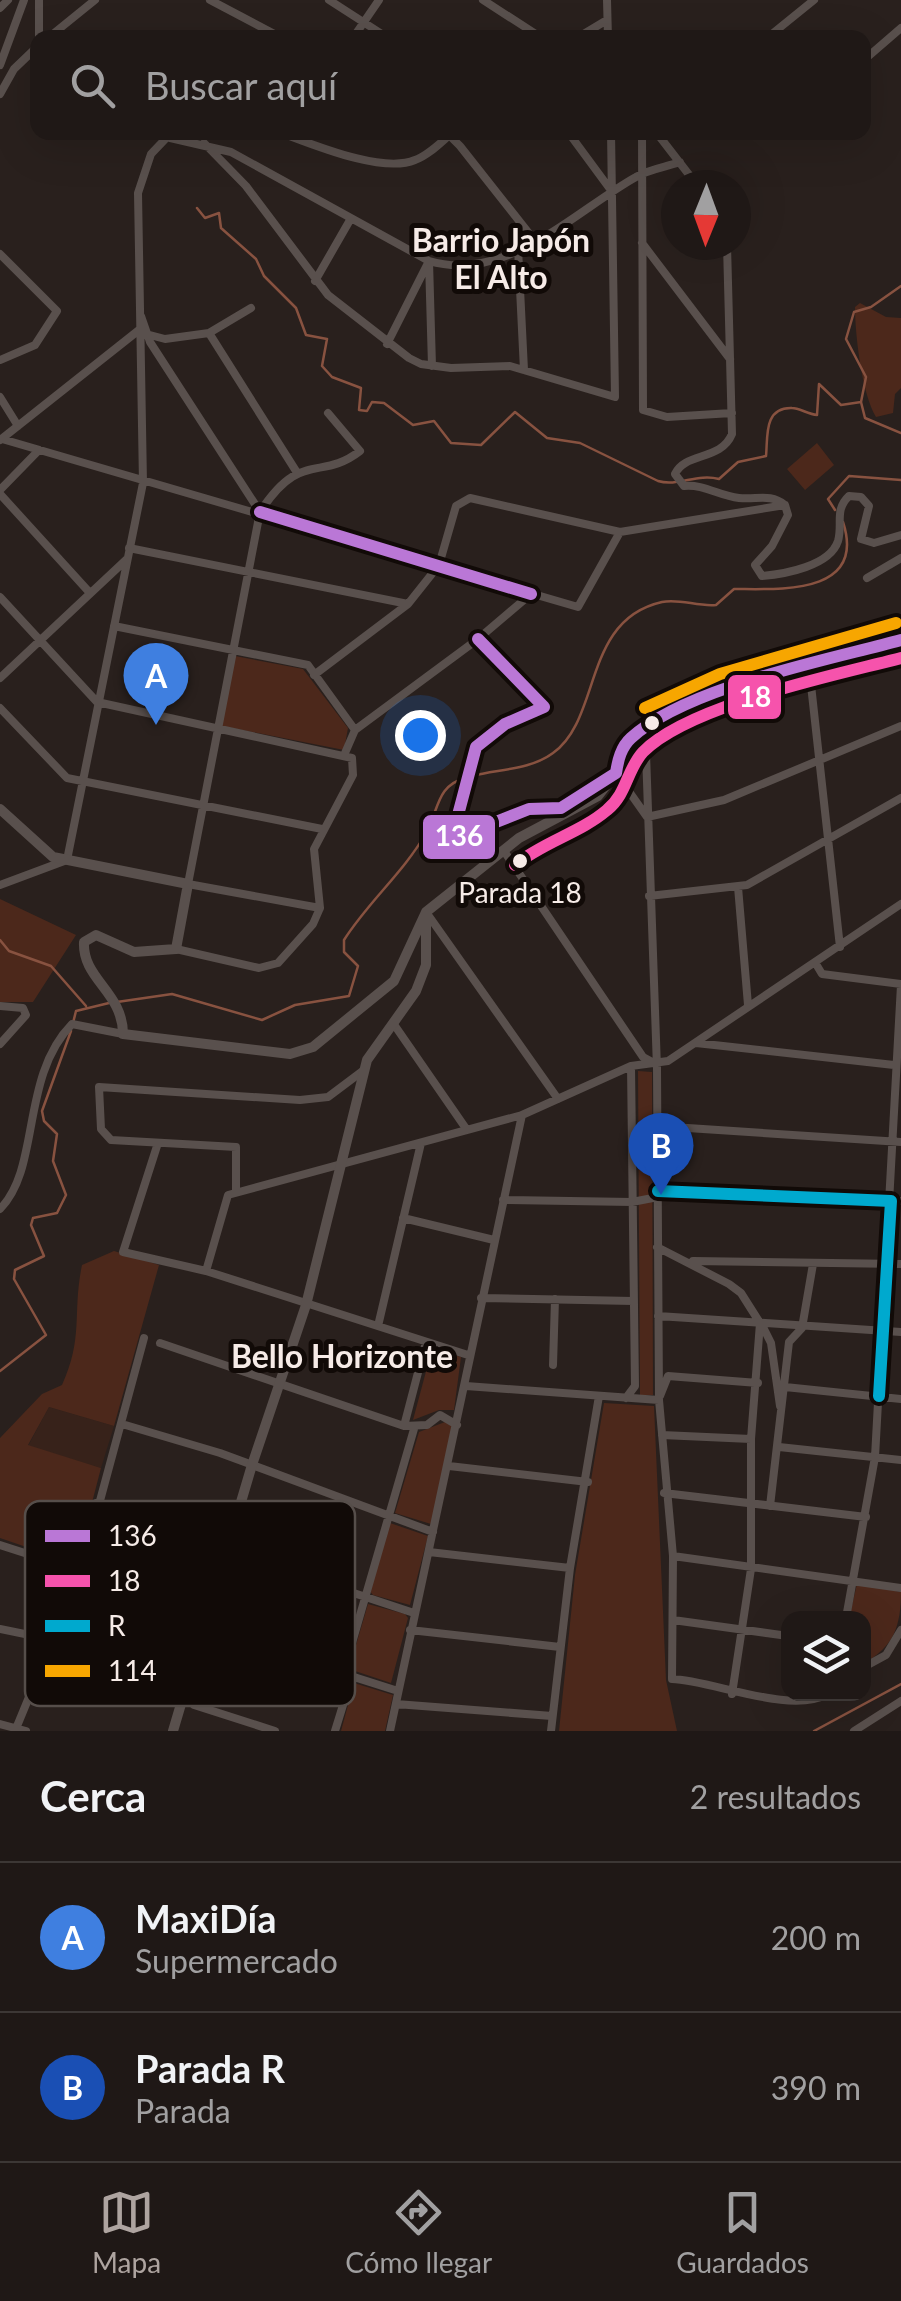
<!DOCTYPE html>
<html lang="es">
<head>
<meta charset="utf-8">
<style>
	body { margin:0; font-family:Lato,sans-serif; background:#2c2523; color:#f1f3f6 }
	.controls { position:absolute; right:30px; bottom:30px; display:grid; overflow:hidden; border-radius:20px; box-shadow:0 10px 40px #0002 }
	.controls button { width:90px; height:90px; display:grid; place-items:center; padding:0; border:0; border-bottom:2px solid #3c3735; background:#1f1816; color:#f1f3f6; font:50px sans-serif }
	.compass { position:absolute; left:661px; top:170px; width:90px; height:90px; border-radius:50%; background:#1f1816; box-shadow:0 10px 40px #0002; rotate:181deg }
	.you { position:absolute; left:420px; top:735px; width:35px; height:35px; margin:-25px; border:8px solid #fff; border-radius:50%; background:#1a73e8; box-shadow:0 0 0 15px #1a73e833 }
	.badge { display:grid; place-items:center; width:65px; height:65px; border-radius:50%; background:#aea4a0; color:#fff; font-size:32px; font-weight:700 }
	.pin { position:absolute; translate:-50% -82px; filter:drop-shadow(0 2px 5px #0008) }
	.pin::after { content:''; position:absolute; top:52px; width:35px; height:30px; background:inherit; clip-path:polygon(0 0,100% 0,50% 100%) }
	.list { margin:0; padding:0; list-style:none }
	h2 { display:flex; justify-content:space-between; align-items:center; height:130px; margin:0; padding:0 40px; font-size:42px }
	h2 small { font-size:32px; font-weight:400; color:#a1a0a1 }
	.list li { display:grid; grid-template-columns:65px 1fr auto; gap:30px; align-items:center; box-sizing:border-box; height:150px; padding:0 40px; border-top:2px solid #3c3735 }
	.list b { display:block; font-size:38px; white-space:nowrap }
	.list p { margin:0; font-size:32px; white-space:nowrap; color:#a1a0a1 }
	.list em { font-size:32px; font-style:normal; color:#a1a0a1 }
	.icon { flex:none; width:55px; height:55px; fill:none; stroke:currentColor; stroke-width:2; stroke-linecap:round; stroke-linejoin:round }
	.map { position:relative; flex:none; width:901px; height:1731px; overflow:hidden }
	.search { position:absolute; background:#1f1816; box-shadow:0 10px 40px #0002; left:30px; right:30px; top:30px; height:110px; display:flex; align-items:center; gap:25px; box-sizing:border-box; padding:0 35px; border-radius:20px; color:#a1a0a1; font-size:38px }
	.sheet { height:430px; background:#1f1816 }
	nav { display:flex; justify-content:space-around; align-items:center; box-sizing:border-box; height:140px; border-top:2px solid #3c3735; background:#1f1816; font-size:28px; color:#a1a0a1 }
	nav a { display:grid; justify-items:center; gap:5px }
	nav .on { color:#aea4a0 }
	.map>svg:first-child { display:block }
	.built { fill:#37221a }
	.green { fill:#4c281b }
	.lines { fill:none; stroke-linecap:round; stroke-linejoin:round }
	.stream { stroke:#885240; stroke-width:2.5 }
	.minor { stroke:#59504d; stroke-width:8 }
	.tertiary { stroke:#59504d; stroke-width:10 }
	.bus-1-casing { stroke:#110a07; stroke-width:20 }
	.bus-2-casing { stroke:#110a07; stroke-width:20 }
	.bus-3-casing { stroke:#110a07; stroke-width:20 }
	.bus-4-casing { stroke:#110a07; stroke-width:20 }
	.bus-1 { stroke:#ba77d6; stroke-width:12 }
	.bus-2 { stroke:#f653ac; stroke-width:12 }
	.bus-3 { stroke:#00a9ce; stroke-width:12 }
	.bus-4 { stroke:#f7a600; stroke-width:12 }
	.bus-dot { fill:#f6ebe7; stroke:#110a07; stroke-width:4 }
	.labels { text-anchor:middle; dominant-baseline:central; stroke-width:10; stroke-linejoin:round; paint-order:stroke }
	.bus-label { font-size:28px; fill:#f6ebe7; stroke:#110a07 }
	.neighbourhood-label { font-size:32px; font-weight:bold; fill:#f6ebe7; stroke:#110a07 }
	.key { fill:#110a07; stroke:#564e4a; stroke-width:2.5 }
	.key-label { font-size:28px; fill:#f6ebe7 }
	.line-badge { stroke:#110a07; stroke-width:4 }
	.badge-label { font-size:28px; text-anchor:middle; font-weight:bold; fill:#fff }
</style>
</head>
<body>
<div class="map">
<svg width="901" height="1731" viewBox="0 0 901 1731">
	<rect width="100%" height="100%" fill="#29201d"/>
	<path class="built" d="M49 1407 114 1426 101 1468 28 1446Z"/>
	<path class="green" d="M860 303 886 317 901 318V388L895 394 893 413 876 417C862 394 855 335 855 307Z
		M817 443 834 465 805 490 787 469Z
		M235 656 303 669 348 728 344 750 222 726Z
		M0 899 76 935 33 1002H0Z
		M638 1071 652 1072 653 1395H640Z
		M114 1251 159 1265 114 1426 49 1407 28 1445 101 1468 76 1564 0 1538V1438L42 1394 62 1385C84 1337 72 1313 82 1265Z
		M432 1349 461 1357 454 1410H439L413 1420Z
		M604 1403 654 1406 666 1680 677 1731H559L575 1575Z
		M445 1422 452 1426 431 1524 395 1513 419 1432Z
		M390 1523 428 1536 410 1605 373 1595 368 1589Z
		M857 1584 901 1592C901 1625 894 1647 864 1663V1618H849Z
		M368 1604 405 1614 408 1618 391 1683 349 1669Z
		M354 1683 393 1695 385 1731H341Z"/>
	<g class="lines">
		<path class="stream" d="M197 208 205 218 219 213 221 228 256 259 264 276 296 308 306 335 327 339 322 366 332 377 361 388 359 410 367 411 372 402 384 403 413 425 434 421 451 443 481 445 515 412 547 438 580 443 658 481C678 487 697 473 719 479L738 462 766 456C768 438 763 407 792 408 799 408 808 414 817 415L819 384 841 405 861 402
			M901 286 871 307 854 312 846 339 866 377 861 402 865 418 901 433
			M835 510 828 499 849 476 901 480
			M472 776C499 769 530 770 553 753 602 718 582 620 662 602 679 598 698 607 716 605L734 589C778 589 867 596 843 522
			M0 940 9 951 51 966 86 1006
			M117 1002 172 994 262 1020 295 1005 349 996 358 966 344 952V940C368 902 404 872 426 833 439 810 436 786 465 778
			M73 1023 76 1011 109 1003
			M0 1371 46 1335 14 1279 15 1270 44 1256 31 1225 33 1218 57 1213 66 1195 53 1161 57 1134 44 1121 42 1111 71 1031
			M814 1731 901 1684"/>
		<path class="minor" d="M39 0V38
			M210 0 282 38
			M329 0 388 38
			M483 0 542 38
			M607 0 608 38
			M0 8 8 0
			M48 38 95 0
			M353 38 379 0
			M577 38 607 20
			M767 38 814 0
			M864 60 901 28
			M0 65 24 0
			M0 94 14 69 38 46
			M279 132C312 144 382 174 415 160 429 155 441 142 453 132
			M431 132 449 135 460 146 535 241
			M568 132 610 189
			M642 132 643 410 667 417 732 413
			M656 132 697 185
			M777 132H784
			M166 137 231 152 429 261C506 284 575 211 636 177 649 169 666 167 680 162
			M204 143 246 186 328 295 409 358 421 364 451 368 510 366 615 397 611 132
			M642 243 730 359
			M727 245 732 434C721 461 685 452 675 474L684 486C704 484 719 496 739 498 757 500 770 493 785 505L788 515 772 546 755 565 762 576C785 574 830 566 838 541 843 524 834 510 849 496L861 497 869 506 861 539 874 543 901 535
			M518 248 524 370
			M0 254 57 311 35 345 0 360
			M315 281 350 220
			M251 308 209 333 296 471
			M141 316 150 342 260 512
			M146 334 165 339 209 333
			M387 344 429 261 432 366
			M0 397 18 426
			M2 439 578 607 620 532
			M0 440 139 330
			M0 490 39 450
			M0 494 90 593
			M129 548 408 604 314 675
			M867 578 901 558
			M0 597 97 702 352 758 353 775 314 849 320 908 313 924 278 963 259 968 176 949
			M408 604 439 565 456 506 470 498 620 532 785 505
			M114 626 308 665 355 730
			M478 639 544 707 505 724 476 747C475 777 452 808 458 837L529 809 561 808 616 773 647 817 724 800 901 726
			M809 667 840 947
			M0 678 127 559
			M0 708 67 778 322 829
			M652 724 646 753 657 1068 659 1400 673 1556 672 1679C711 1680 791 1715 827 1694
			M345 753 355 730 478 639 531 594
			M504 851 643 1057 654 1063
			M0 885 67 860 143 483 138 193 151 154 172 132
			M738 887 748 1005
			M649 896 747 885 901 798
			M320 908 188 884 260 512C301 449 320 482 360 451L328 413
			M426 912 558 1099
			M816 964 822 974 901 984
			M0 1006 23 1008 26 1015 0 1044
			M393 1023 467 1130
			M696 1043 894 1065
			M657 1126 901 1142
			M157 1146 123 1252 206 1271 468 1355
			M658 1191 901 1201
			M236 1192V1147L111 1140 101 1129 99 1087 300 1100 328 1097 364 1070
			M503 1200 632 1202 658 1197
			M0 1209C41 1168 20 1077 72 1024L123 1034
			M403 1218 494 1240
			M657 1247 729 1284 741 1293 760 1323 751 1439V1569L732 1694
			M693 1261 901 1264
			M206 1271 228 1195 522 1115 631 1066 668 1061 901 904
			M481 1298 633 1301
			M658 1316 901 1332
			M378 1326 421 1143
			M763 1327 771 1343 780 1406
			M160 1343 404 1426 427 1425 440 1415 457 1425
			M553 1365 555 1299
			M466 1386 659 1400
			M785 1387 901 1399
			M660 1396 668 1376 758 1383
			M626 1398 635 1386 631 1066
			M122 1424 220 1453 433 1532
			M404 1426 426 1342
			M662 1435 751 1439
			M779 1447 901 1460
			M449 1466 588 1482
			M664 1493 866 1517
			M96 1503 230 1544
			M770 1506 789 1342 802 1328 813 1264
			M0 1545 208 1612
			M227 1551 414 1613
			M429 1552 570 1568
			M673 1556 901 1588
			M846 1618 875 1457 901 985
			M673 1620 788 1636
			M0 1629 54 1640 184 1696 194 1705 275 1731
			M203 1629 398 1691
			M410 1630 560 1647
			M864 1667 886 1655 901 1630
			M343 1674 414 1429
			M396 1704 552 1716
			M0 1724 26 1731
			M15 1731 81 1571 144 1338
			M335 1731 352 1676
			M390 1731 522 1115
			M551 1731 570 1568 599 1396
			M854 1731 901 1701"/>
		<path class="tertiary" d="M0 809 53 857 188 884 176 949 134 952 96 935 84 942C82 979 123 992 123 1034L290 1054 313 1047 394 981 426 912 519 838 598 796 616 773 617 760 633 736 725 691 901 640
			M173 1731 252 1465 306 1305 367 1060 416 991 426 965V913"/>
		<defs>
			<path id="bus-1" d="M260 512 531 594
				M478 639 544 707
				M544 707 505 724 476 747 458 815V837L529 809 561 808 616 773
				M616 773C618 760 621 747 631 738 686 687 828 660 901 640"/>
			<path id="bus-2" d="M515 865C543 842 580 833 607 810 627 794 627 769 643 752 689 705 836 675 901 658"/>
			<path id="bus-3" d="M658 1191 891 1201
				M879 1396 891 1201"/>
			<path id="bus-4" d="M645 708 720 674 896 623"/>
		</defs>
		<use href="#bus-1" class="bus-1-casing"/>
		<use href="#bus-2" class="bus-2-casing"/>
		<use href="#bus-3" class="bus-3-casing"/>
		<use href="#bus-4" class="bus-4-casing"/>
		<use href="#bus-1" class="bus-1"/>
		<use href="#bus-2" class="bus-2"/>
		<use href="#bus-3" class="bus-3"/>
		<use href="#bus-4" class="bus-4"/>
	</g>
	<g class="bus-dot">
		<circle cx="652" cy="723" r="9"/>
		<circle cx="520" cy="861" r="9"/>
	</g>
	<g class="labels">
		<g class="bus-label">
			<text x="520" y="892">Parada 18</text>
		</g>
		<g class="neighbourhood-label">
			<text x="501" y="239">Barrio Japón<tspan x="501" dy="37">El Alto</tspan></text>
			<text x="342" y="1355">Bello Horizonte</text>
		</g>
	</g>
	<rect x="25" y="1501" width="330" height="205" rx="15" class="key"/>
	<rect x="45" y="1530" width="45" height="12" fill="#ba77d6"/>
	<rect x="45" y="1575" width="45" height="12" fill="#f653ac"/>
	<rect x="45" y="1620" width="45" height="12" fill="#00a9ce"/>
	<rect x="45" y="1665" width="45" height="12" fill="#f7a600"/>
	<g class="key-label">
		<text x="108" y="1546">136</text>
		<text x="108" y="1591">18</text>
		<text x="108" y="1636">R</text>
		<text x="108" y="1681">114</text>
	</g>
	<g class="line-badge">
		<rect x="726" y="673" width="57" height="48" rx="10" fill="#f653ac"/>
		<rect x="421" y="813" width="76" height="48" rx="10" fill="#ba77d6"/>
	</g>
	<g class="badge-label">
		<text x="755" y="707">18</text>
		<text x="459" y="846">136</text>
	</g>
</svg>
<div class="controls">
<button><svg class="icon" aria-label="layers" viewBox="0 0 24 24"><path d="M12 4l9 5-9 5-9-5zM3 14l9 5 9-5"/></svg></button>
</div>
<svg class="compass" viewBox="-18 -18 36 36"><path d="M0-13l5 13h-10z" fill="#e53935"/><path d="M0 13l5-13h-10z" fill="#a1a0a1"/></svg>
<div class="you"></div>
<div class="pin badge" style="left:156px;top:725px;background:#3f7fe0">A</div>
<div class="pin badge" style="left:661px;top:1195px;background:#1a4fb4">B</div>
<div class="search"><svg class="icon" aria-label="search" viewBox="0 0 24 24"><circle cx="10" cy="10" r="6"/><path d="M15 15l6 6"/></svg>Buscar aquí</div>
</div>
<section class="sheet">
<h2>Cerca<small>2 resultados</small></h2>
<ul class="list">
<li><span class="badge" style="background:#3f7fe0">A</span><div><b>MaxiDía</b><p>Supermercado</p></div><em>200 m</em></li>
<li><span class="badge" style="background:#1a4fb4">B</span><div><b>Parada R</b><p>Parada</p></div><em>390 m</em></li>
</ul>
</section>
<nav>
<a class="on"><svg class="icon" aria-label="map" viewBox="0 0 24 24"><path d="M3 6l6-2 6 2 6-2v14l-6 2-6-2-6 2zM9 4v14M15 6v14"/></svg>Mapa</a>
<a><svg class="icon" aria-label="directions" viewBox="0 0 24 24"><path d="M12 3l9 9-9 9-9-9zM9 14v-3h6M13 9l2 2-2 2"/></svg>Cómo llegar</a>
<a><svg class="icon" aria-label="saved" viewBox="0 0 24 24"><path d="M7 4h10v16l-5-4-5 4z"/></svg>Guardados</a>
</nav>
</body>
</html>
